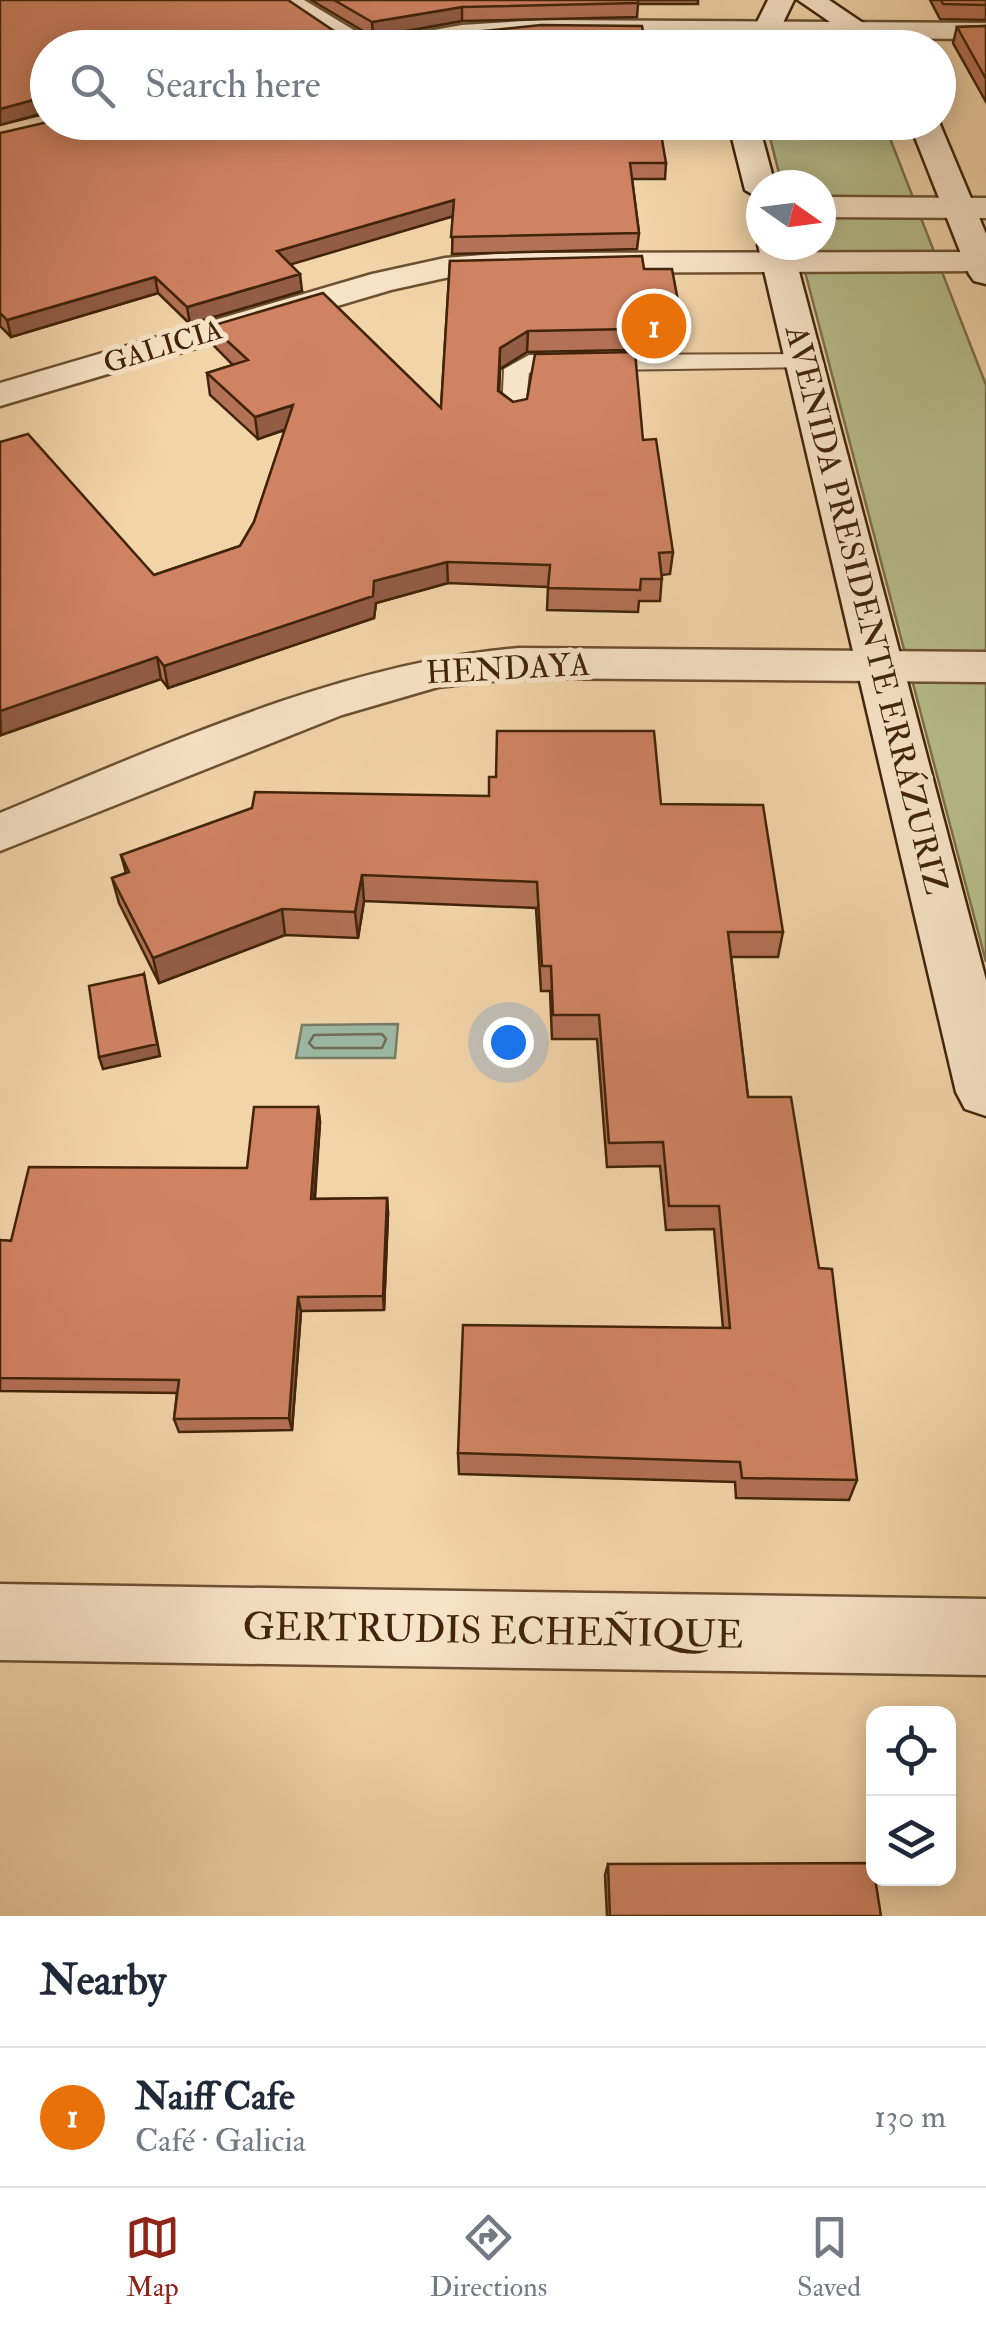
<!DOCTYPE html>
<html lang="en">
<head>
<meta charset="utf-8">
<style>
	body { margin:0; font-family:"IM FELL Double Pica",serif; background:#f2f2f3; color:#1f2937 }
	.controls { position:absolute; right:30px; bottom:30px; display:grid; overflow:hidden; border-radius:20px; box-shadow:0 5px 25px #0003 }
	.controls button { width:90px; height:90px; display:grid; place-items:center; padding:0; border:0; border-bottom:2px solid #e0e1e3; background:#fff; color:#1f2937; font:50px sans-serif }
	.compass { position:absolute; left:746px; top:170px; width:90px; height:90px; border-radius:50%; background:#fff; box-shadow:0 5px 25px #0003; rotate:104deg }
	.you { position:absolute; left:508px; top:1042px; width:35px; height:35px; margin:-25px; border:8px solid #fff; border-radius:50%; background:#1a73e8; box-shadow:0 0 0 15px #1a73e833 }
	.badge { display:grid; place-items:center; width:65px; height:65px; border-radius:50%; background:#8f2418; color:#fff; font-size:32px; font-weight:700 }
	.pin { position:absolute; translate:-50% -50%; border:5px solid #fff; box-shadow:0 2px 10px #0006 }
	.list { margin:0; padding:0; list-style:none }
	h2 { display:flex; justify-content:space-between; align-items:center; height:130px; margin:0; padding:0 40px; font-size:42px }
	h2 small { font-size:32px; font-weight:400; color:#747a83 }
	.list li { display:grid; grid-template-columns:65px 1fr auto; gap:30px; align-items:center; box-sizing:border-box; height:140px; padding:0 40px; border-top:2px solid #e0e1e3 }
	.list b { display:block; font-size:38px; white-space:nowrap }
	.list p { margin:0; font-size:32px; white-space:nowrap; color:#747a83 }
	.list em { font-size:32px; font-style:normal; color:#747a83 }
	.icon { flex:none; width:55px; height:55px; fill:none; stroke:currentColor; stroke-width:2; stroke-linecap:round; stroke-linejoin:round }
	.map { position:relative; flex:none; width:986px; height:1916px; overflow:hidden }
	.search { position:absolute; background:#fff; box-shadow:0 5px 25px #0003; left:30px; right:30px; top:30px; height:110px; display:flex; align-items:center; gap:25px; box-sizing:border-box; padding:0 35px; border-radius:55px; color:#747a83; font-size:38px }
	.sheet { height:270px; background:#fff }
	nav { display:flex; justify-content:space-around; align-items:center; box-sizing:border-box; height:140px; border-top:2px solid #e0e1e3; background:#fff; font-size:28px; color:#747a83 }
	nav a { display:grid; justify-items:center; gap:5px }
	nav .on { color:#8f2418 }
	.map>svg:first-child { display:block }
	.green { fill:#b7bd8b; stroke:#7c704a; stroke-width:2.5 }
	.water { fill:#9cb9a4; stroke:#787d66; stroke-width:2.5 }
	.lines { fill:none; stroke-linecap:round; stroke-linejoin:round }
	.shore { stroke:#6e6e56; stroke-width:2.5 }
	.service-casing { stroke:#6d5031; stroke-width:4 }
	.minor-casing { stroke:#6d5031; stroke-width:5 }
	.tertiary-casing { stroke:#6d5031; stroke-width:5 }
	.secondary-casing { stroke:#412409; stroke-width:5 }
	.service { fill:#f7e3c7; fill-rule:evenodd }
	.minor { fill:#f7e3c7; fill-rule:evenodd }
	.tertiary { fill:#f7e3c7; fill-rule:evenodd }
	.secondary { fill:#f7e3c7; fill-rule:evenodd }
	.wall { fill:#b37155; stroke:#412409; stroke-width:2.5 }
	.shaded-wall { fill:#925c45; stroke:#412409; stroke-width:2.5 }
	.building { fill:#d08363; stroke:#412409; stroke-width:2.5 }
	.labels { text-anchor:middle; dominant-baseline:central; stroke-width:10; stroke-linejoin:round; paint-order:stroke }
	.far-street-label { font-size:28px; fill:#412409; stroke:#f7e3c7 }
	.street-label { font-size:32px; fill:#412409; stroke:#f7e3c7 }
	.near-street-label { font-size:38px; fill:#412409; stroke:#f7e3c7 }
</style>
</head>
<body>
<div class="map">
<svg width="986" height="1916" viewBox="0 0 986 1916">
	<rect width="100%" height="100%" fill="#f2d4a9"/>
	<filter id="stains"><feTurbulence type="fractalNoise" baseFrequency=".002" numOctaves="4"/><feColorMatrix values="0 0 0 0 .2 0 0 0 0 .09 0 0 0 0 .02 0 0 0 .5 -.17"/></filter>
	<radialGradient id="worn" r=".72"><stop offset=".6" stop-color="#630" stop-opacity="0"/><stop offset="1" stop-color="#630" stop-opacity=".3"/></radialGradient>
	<path class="green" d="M766 122 884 123 986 385V962L798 245H821V185H782Z"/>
	<path class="water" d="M398 1024 395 1058H296L302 1025Z"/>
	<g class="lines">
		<path class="shore" d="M382 1034 386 1039 382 1048H314L309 1043 314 1035Z"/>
		<defs>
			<path id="service" d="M804 354 817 362 813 367 534 371 529 373 524 418 515 420 502 412 504 369 529 355Z"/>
			<path id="minor" d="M273 0H304L372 41 462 25 541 20 986 23V39L541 36 426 48H344Z
				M821 197 986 198V218L821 217Z
				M507 253 981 252 986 253V271L507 273 445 278 391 290 0 406V383L372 274 445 258Z
				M519 648 986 652V682L519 678 438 687 342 715 0 851V813C161 746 345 662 519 648Z"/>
			<path id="tertiary" d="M0 1584 986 1599V1675L0 1660Z"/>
			<path id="secondary" d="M768 0H794L771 48H744Z
				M798 0H829L900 48H868Z
				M728 122H758L775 185H761V199L745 190Z
				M909 122H939L986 234V284L974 281 969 274Z
				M761 241V245H792L986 980V1116L965 1109 956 1092 758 245Z"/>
		</defs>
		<use href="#service" class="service-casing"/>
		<use href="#minor" class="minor-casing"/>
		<use href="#tertiary" class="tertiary-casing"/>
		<use href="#secondary" class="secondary-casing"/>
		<use href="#service" class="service"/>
		<use href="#minor" class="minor"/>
		<use href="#tertiary" class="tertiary"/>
		<use href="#secondary" class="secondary"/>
	</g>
	<path class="wall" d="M0 0 343 37H373L311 0H698V4H638L637 17 462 21 373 37 48 48V113L0 125Z
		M930 0H986V20L940 19Z
		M986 26V102L953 43 957 27Z
		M0 133 666 163 665 179H632L639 233 637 249 452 254 453 216 290 264 302 291 190 324 158 293 11 337 0 326Z
		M450 261 644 269 683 328 681 349 527 352 500 369 499 391 513 402 643 440 673 552 670 574 662 575 660 601H639L638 612 547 610 548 587 448 583 376 603 374 618 168 688 161 679 1 735 0 731V442L154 575 240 546 254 522 285 430 258 439 210 395 207 373 233 365 214 346 211 326 441 408Z
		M661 804 783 932 778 957H731L748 1097 819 1268 857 1480 849 1500 736 1498 735 1482 459 1474 458 1453 723 1328 714 1229 666 1230 660 1166 607 1167 597 1039H552L550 991H541L536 908 364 901 358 938 285 935 159 983 119 903 112 878 126 873 121 855Z
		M318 1107 320 1122 315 1199 387 1198 388 1213 384 1310 301 1311 292 1430 179 1432 174 1419 177 1393 0 1391V1240L11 1241 247 1168Z
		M608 1864 881 1916H607L605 1875Z"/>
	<path class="shaded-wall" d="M462 7V21L373 37 372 22Z
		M44 97 47 112 0 125V109Z
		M454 200V216L279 268 277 251Z
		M300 274 302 291 190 324 187 307Z
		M155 277 158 293 11 337 7 320Z
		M528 331 527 352 500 369 498 412 500 348Z
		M293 405 295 426 258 439 255 417Z
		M447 562 448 583 376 603 374 618 168 688 164 666 374 581Z
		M157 657 161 679 1 735 0 711Z
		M362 875 364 901 358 938 355 912Z
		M282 909 285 935 159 983 153 958Z
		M144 974 160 1056 103 1069 99 1057Z
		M318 1107 320 1122 313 1213 311 1199Z
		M387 1198 388 1213 384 1310 383 1296Z
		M298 1297 301 1311 292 1430 289 1418Z"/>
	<path class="building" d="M0 0H288L343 37H426L541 25 642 26 646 48H48V101L44 97 0 109Z
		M334 0H638V3L462 7 372 22Z
		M941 0H986V5L943 4Z
		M986 26V79L957 27Z
		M48 122H659L666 163H630L639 233 451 237 454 200 277 251 300 274 187 307 155 277 7 320 0 313V133Z
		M642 256 644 269H672L683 328 528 331 500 348 498 391 513 402 527 399 535 354 635 352 643 440 656 439 673 552 659 553 662 579H641L640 590 548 588 550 565 447 562 374 581 373 596 164 666 157 657 0 711V442L28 434 154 575 240 546 254 522 293 405 255 417 207 373 248 360 211 326 323 293 441 408 450 261Z
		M497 731H654L661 804 763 805 783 932H728L748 1097H791L819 1268 832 1269 857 1480 742 1478 740 1462 458 1453 463 1325 730 1328 719 1206H669L663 1142 609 1143 599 1015H553L551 966H542L537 882 362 875 355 912 282 909 153 958 112 878 129 872 121 855 252 808 255 792 489 796V777H496Z
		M144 974 157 1044 99 1057 89 986Z
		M254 1107H318L311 1199 387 1198 383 1296 298 1297 289 1418 174 1419 179 1380 0 1378V1240L11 1241 29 1167 247 1168Z
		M873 1863 874 1878H875L881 1916H610L608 1864Z"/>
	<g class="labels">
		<g class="far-street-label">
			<text transform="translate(163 347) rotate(-17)">GALICIA</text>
		</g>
		<g class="street-label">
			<text transform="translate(866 610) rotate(76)">AVENIDA PRESIDENTE ERRÁZURIZ</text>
			<text transform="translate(508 669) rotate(-3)">HENDAYA</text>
		</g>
		<g class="near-street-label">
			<text transform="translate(493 1631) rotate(1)">GERTRUDIS ECHEÑIQUE</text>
		</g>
	</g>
	<rect width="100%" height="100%" filter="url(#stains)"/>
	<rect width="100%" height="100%" fill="url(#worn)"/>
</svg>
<div class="controls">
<button><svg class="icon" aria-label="locate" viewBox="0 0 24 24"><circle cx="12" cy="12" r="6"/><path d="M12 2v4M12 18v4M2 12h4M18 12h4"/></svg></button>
<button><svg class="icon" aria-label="layers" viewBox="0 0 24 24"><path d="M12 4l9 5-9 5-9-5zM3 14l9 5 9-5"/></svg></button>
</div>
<svg class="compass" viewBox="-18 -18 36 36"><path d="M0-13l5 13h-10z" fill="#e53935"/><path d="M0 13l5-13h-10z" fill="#747a83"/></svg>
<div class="you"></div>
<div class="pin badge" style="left:654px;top:326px;background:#e8710a">1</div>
<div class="search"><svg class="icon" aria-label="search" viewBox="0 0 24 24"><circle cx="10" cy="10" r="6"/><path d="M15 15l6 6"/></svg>Search here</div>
</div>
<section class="sheet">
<h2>Nearby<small></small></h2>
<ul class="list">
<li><span class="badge" style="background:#e8710a">1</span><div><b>Naiff Cafe</b><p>Café · Galicia</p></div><em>130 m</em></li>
</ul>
</section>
<nav>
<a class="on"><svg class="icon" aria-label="map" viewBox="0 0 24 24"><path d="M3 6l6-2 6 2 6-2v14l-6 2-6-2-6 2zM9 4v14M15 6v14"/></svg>Map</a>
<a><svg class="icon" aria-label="directions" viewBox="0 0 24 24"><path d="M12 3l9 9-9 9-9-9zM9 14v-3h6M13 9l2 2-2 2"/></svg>Directions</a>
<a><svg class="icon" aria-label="saved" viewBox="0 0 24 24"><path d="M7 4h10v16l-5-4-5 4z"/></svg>Saved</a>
</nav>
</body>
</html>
